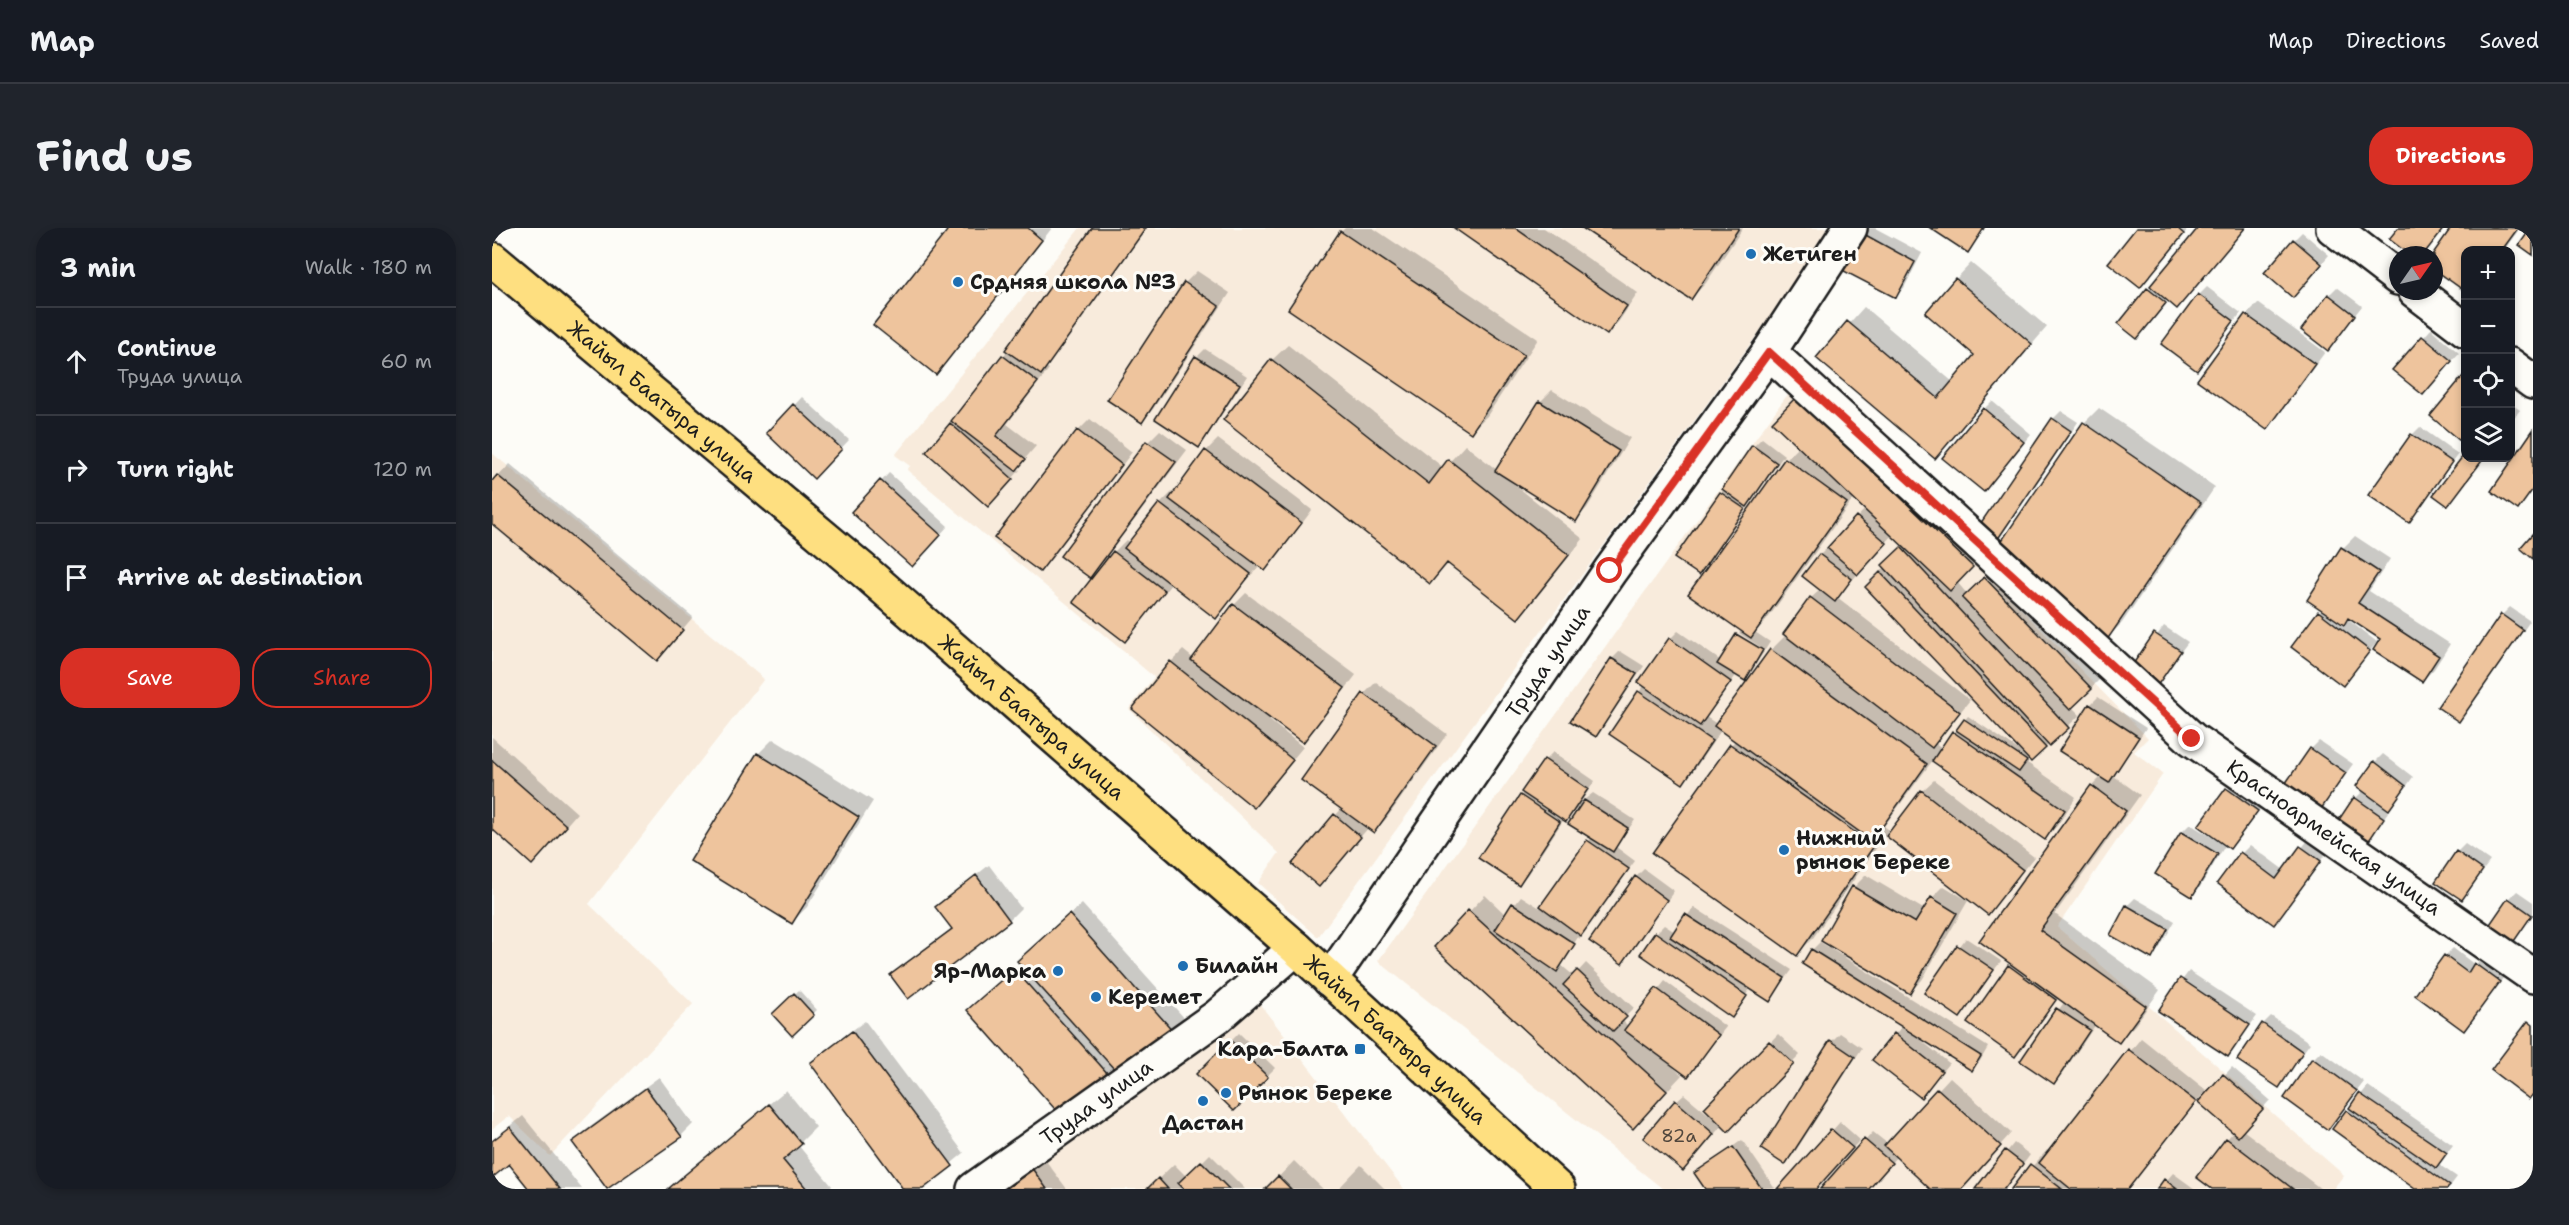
<!DOCTYPE html>
<html lang="en">
<head>
<meta charset="utf-8">
<style>
	body { margin:0; font-family:"Shantell Sans",sans-serif; background:#20242c; color:#f1f3f6 }
	.controls { position:absolute; right:18px; top:18px; display:grid; overflow:hidden; border-radius:12px; box-shadow:0 3px 9px #0003 }
	.controls button { width:54px; height:54px; display:grid; place-items:center; padding:0; border:0; border-bottom:2px solid #363941; background:#171b24; color:#f1f3f6; font:30px sans-serif }
	.compass { position:absolute; left:1897px; top:18px; width:54px; height:54px; border-radius:50%; background:#171b24; box-shadow:0 3px 9px #0003; rotate:56deg }
	.stop { position:absolute; width:18px; height:18px; margin:-14px; border:4px solid #d93025; border-radius:50%; background:#fff }
	.stop.end { background:#d93025; border-color:#fff; box-shadow:0 2px 6px #0008 }
	.list { margin:0; padding:0; list-style:none }
	h2 { display:flex; justify-content:space-between; align-items:center; height:78px; margin:0; padding:0 24px; font-size:26px }
	h2 small { font-size:20px; font-weight:400; color:#9ea1a6 }
	.list li { display:grid; grid-template-columns:39px 1fr auto; gap:18px; align-items:center; box-sizing:border-box; height:108px; padding:0 24px; border-top:2px solid #363941 }
	.list b { display:block; font-size:22px; white-space:nowrap }
	.list p { margin:0; font-size:20px; white-space:nowrap; color:#9ea1a6 }
	.list em { font-size:20px; font-style:normal; color:#9ea1a6 }
	.actions { display:flex; gap:12px; padding:18px 24px }
	.actions a { flex:1; padding:14px 0; border:2px solid #d93025; border-radius:24px; text-align:center; font-size:21px; color:#d93025 }
	.actions .main { background:#d93025; color:#fff }
	.icon { flex:none; width:33px; height:33px; fill:none; stroke:currentColor; stroke-width:2; stroke-linecap:round; stroke-linejoin:round }
	.map { position:relative; flex:none; width:2041px; height:961px; overflow:hidden; border-radius:24px }
	header { display:flex; align-items:center; gap:36px; box-sizing:border-box; height:84px; padding:0 30px; background:#171b24; border-bottom:2px solid #363941 }
	header strong { font-size:28px }
	nav { display:flex; gap:33px; margin-inline-start:auto; font-size:21px }
	.intro { display:flex; align-items:center; justify-content:space-between; box-sizing:border-box; height:144px; padding:0 36px }
	h1 { margin:0; font-size:42px }
	.button { padding:15px 27px; border-radius:24px; background:#d93025; color:#fff; font-size:21px; font-weight:700 }
	main { display:flex; gap:36px; padding:0 36px }
	aside { flex:1; background:#171b24; border-radius:24px; box-shadow:0 3px 9px #0003 }
	.map>svg:first-child { display:block }
	.built { fill:#f8ebdc }
	.shadow { fill:#0003; fill-rule:evenodd }
	.building { fill:#eec49d; stroke:#1c1c1c; stroke-width:1.5 }
	.lines { fill:none; stroke-linecap:round; stroke-linejoin:round }
	.minor-casing { stroke:#1c1c1c; stroke-width:38 }
	.tertiary-casing { stroke:#1c1c1c; stroke-width:38 }
	.trunk-casing { stroke:#1c1c1c; stroke-width:38 }
	.minor { stroke:#fdfcf7; stroke-width:33 }
	.tertiary { stroke:#fdfcf7; stroke-width:33 }
	.trunk { stroke:#fedf80; stroke-width:33 }
	.route { stroke:#d93025; stroke-width:8 }
	.poi-dot { fill:#1f6fb2; stroke:#fdfcf7; stroke-width:2 }
	.labels { text-anchor:middle; dominant-baseline:central; stroke-width:6; stroke-linejoin:round; paint-order:stroke }
	.number-label { font-size:18px; fill:#50463c }
	.poi-label { font-size:21px; font-weight:bold; fill:#1c1c1c; stroke:#fdfcf7; text-anchor:start }
	.street-label { font-size:21px; fill:#1c1c1c; stroke:#fdfcf7 }
</style>
</head>
<body>
<header>
<strong>Map</strong>
<nav><a>Map</a><a>Directions</a><a>Saved</a></nav>
</header>
<div class="intro"><h1>Find us</h1><a class="button">Directions</a></div>
<main>
<aside>
<h2>3 min<small>Walk · 180 m</small></h2>
<ul class="list">
<li><svg class="icon" aria-label="ahead" viewBox="0 0 24 24"><path d="M12 20V5M6 11l6-6 6 6"/></svg><div><b>Continue</b><p>Труда улица</p></div><em>60 m</em></li>
<li><svg class="icon" aria-label="right" viewBox="0 0 24 24"><path d="M7 20v-9h11M14 6l5 5-5 5"/></svg><div><b>Turn right</b></div><em>120 m</em></li>
<li><svg class="icon" aria-label="arrive" viewBox="0 0 24 24"><path d="M6 21V4h12l-3 4 3 4H6"/></svg><div><b>Arrive at destination</b></div></li>
</ul>
<div class="actions"><a class="main">Save</a><a>Share</a></div>
</aside>
<div class="map">
<svg width="2041" height="961" viewBox="0 0 2041 961">
	<rect width="100%" height="100%" fill="#fdfcf7"/>
	<filter id="ink" filterUnits="userSpaceOnUse"><feTurbulence type="fractalNoise" baseFrequency=".0167" numOctaves="2"/><feDisplacementMap in="SourceGraphic" scale="12" xChannelSelector="R" yChannelSelector="G"/><feConvolveMatrix kernelMatrix="1 2 1 2 8 2 1 2 1" color-interpolation-filters="sRGB"/></filter>
	<g filter="url(#ink)">
		<path class="built" d="M588 0H1343L826 709 766 655 787 625 637 481 662 449 415 242 418 238 403 227Z
			M1307 156 1656 510 1642 524 1671 546 1565 699 1852 947 1841 961H1171L886 733 1293 170Z
			M0 225 272 451 97 676 201 776 58 928 17 888 0 901Z
			M763 770 912 961H499Z"/>
		<path class="shadow" d="M453 0H560L456 133 444 145 457 3Z
			M602 0H655L554 139 557 141 515 196 544 218 525 240 528 242 504 269 436 224 462 194 516 122Z
			M853 0H881L1046 111 995 188 979 203 849 4Z
			M964 0H1052L1146 65 1127 93 1115 105Z
			M1092 0H1251L1214 55 1199 70Z
			M1377 0H1383L1430 25 1412 60 1404 68 1371 6Z
			M1646 0H1697L1648 58Z
			M1708 0H1753L1685 79 1676 71 1653 101 1628 96Z
			M1908 0H1953L1930 27H1920Z
			M1961 0H2028L2012 22H1974L1942 39V27Z
			M1810 4 1837 27 1809 60 1802 12Z
			M1479 35 1555 99 1443 229 1326 130 1372 79 1461 154 1484 127 1464 51Z
			M705 43 738 65 661 181 649 193 693 55Z
			M1715 59 1749 85 1705 141 1707 67Z
			M1845 59 1870 78 1836 121 1837 67Z
			M1766 75 1833 124 1786 188 1774 200 1754 87Z
			M1939 101 1967 125 1939 157 1903 142Z
			M796 117 952 240 973 217 1005 242 1048 174 1060 162 1138 210 1095 280 1083 292 1023 254 1022 256 1091 311 1041 374 1026 389 957 335 938 354 780 132Z
			M713 121 755 148 714 210 706 218 665 191 705 129Z
			M1317 158 1492 326 1465 354 1476 367 1505 338 1611 448 1580 479 1588 487 1540 532 1537 529 1534 534 1584 569 1565 598 1553 610 1441 532 1392 598 1397 602 1321 710 1305 726 1239 517 1244 512 1230 501 1202 542 1190 554 1147 464 1153 457 1178 411 1186 403 1229 433 1245 407 1272 424 1252 451 1245 446 1214 489 1225 496 1279 422 1294 407 1319 370 1329 361 1328 327 1336 319 1337 320 1373 281 1362 270 1274 393 1263 404 1278 414 1273 422 1247 405 1250 402 1220 335 1207 345 1229 265 1262 218 1270 210 1292 227 1221 328 1223 330 1294 231 1307 218ZM1401 307 1412 318 1375 359 1531 525 1476 488 1450 520 1443 515 1478 472 1345 369Z
			M310 169 357 212 322 249 276 205Z
			M1500 173 1539 206 1492 262V181Z
			M2018 175 2028 182 2018 195Z
			M1607 180 1723 259 1630 395 1615 410 1592 195Z
			M1569 183 1586 194 1507 311 1499 319 1482 308 1561 191Z
			M598 191 640 224 560 330 548 342 586 203Z
			M1928 199 1966 226 1917 293 1920 207Z
			M668 202 695 222 616 327 617 329 634 312 638 315 668 276 680 264 683 265 714 223 726 211 820 282 785 329 773 341 768 337 724 389 680 355 633 412 614 335 612 333 598 348 570 328 656 214Z
			M1974 230H1993L1956 276Z
			M18 236 201 389 165 431 0 294V255Z
			M397 245 456 298 428 329 361 284Z
			M1863 308 1898 331 1877 363 1958 416 1942 441 1930 453 1890 411 1857 389 1855 391 1885 414 1851 456 1827 384 1831 381 1817 371 1851 320Z
			M754 365 864 447 823 501 811 513 779 490 777 492 811 519 762 578 679 434 691 422 702 431 742 377Z
			M2018 379 2038 393 1975 484 1967 492 2010 387Z
			M1672 398 1696 414 1662 459 1639 442Z
			M1128 423 1152 438 1111 499 1103 507 1080 492 1120 431Z
			M884 454 955 506 894 591 882 603 877 599 834 649 802 636 850 580 872 466Z
			M1606 469 1654 500 1622 548 1648 567 1563 686 1668 762 1643 797 1627 813 1604 796 1570 846 1562 854 1530 833 1573 773 1567 769 1523 827 1517 738 1600 558 1610 548 1598 477Z
			M0 509 85 585 52 623 0 599Z
			M281 511 381 573 315 679 300 694 266 526Z
			M1827 513 1861 536 1827 582 1819 521Z
			M1061 524 1103 553 1088 575 1101 565 1143 592 1124 619 1143 633 1088 707V711L1086 709 1069 737 1082 748 1094 735 1142 780 1130 792 1137 799 1173 753 1234 799 1196 847 1183 838 1182 840 1190 847 1156 883 944 719 993 667 1014 687 1029 668 1048 680 1100 609 1086 580 1074 592 1072 591 1035 647 1027 655 988 629 1053 532Z
			M1891 526 1921 549 1874 615 1864 570 1872 562 1883 534Z
			M1442 552 1542 629 1496 685 1477 671 1430 752 1418 764 1362 659 1374 647 1433 682 1440 670 1452 658 1475 672 1430 563Z
			M1743 553 1773 574 1746 611 1738 619 1734 616 1708 659 1700 667 1665 645 1690 604 1698 596 1726 613 1727 611 1708 598Z
			M1817 611 1835 624 1782 695 1750 625 1758 617 1792 642Z
			M1973 616 1998 633 1970 671 1965 624Z
			M497 637 529 680 517 692 416 768 400 747 412 736 460 700 445 679Z
			M1152 641 1182 663 1130 734 1144 649Z
			M2025 663 2041 674V687L2018 717 2017 671Z
			M1643 670 1683 693 1667 721 1659 729 1635 678Z
			M590 676 694 792 623 839 570 886 489 771 529 735 539 721Z
			M1202 679 1300 742 1278 772 1258 761 1244 781H1246L1240 788 1164 705 1172 697 1183 704Z
			M1474 710 1509 733 1468 788 1434 764Z
			M1328 714 1496 819 1488 833 1480 841 1426 807 1425 809 1457 835 1429 868 1403 806 1411 798 1320 722Z
			M1961 720 1983 737 1992 728 2015 745 1972 801 1953 728Z
			M1697 743 1765 788 1736 827 1668 782Z
			M307 762 325 782 300 806 282 786Z
			M1779 788 1818 815 1786 858 1771 796Z
			M373 793 472 925 428 961H413L320 835 331 824Z
			M747 805 783 840 742 881 707 846Z
			M1348 805 1370 820 1301 927 1293 935 1340 813Z
			M1286 806 1308 827 1236 901 1231 896 1199 933 1184 873 1192 866 1228 896 1229 895 1214 880Z
			M1649 810 1714 862 1636 961H1520L1555 922 1558 924Z
			M1829 823 1872 854 1836 900 1821 831Z
			M1740 839 1778 872 1751 902 1829 961H1722L1735 911 1742 903 1708 874Z
			M167 849 201 896 189 908 116 960 82 914 94 902Z
			M1458 849 1519 905 1469 961H1441L1405 928 1376 961H1330L1381 904 1396 916Z
			M1876 858 1961 917 1946 936 1965 949 1956 961H1925L1842 900Z
			M294 862 324 899 306 917 340 958 337 961H175Z
			M31 888 90 961H39L17 934 0 948V913Z
			M1348 894 1368 912 1323 961H1287Z
			M1250 912 1283 960 1215 961 1204 945Z
			M1522 915 1538 927 1513 961H1485Z
			M718 926 753 961H656L682 936 695 949Z
			M551 929 575 961H508Z
			M802 933 831 961H775Z
			M869 937 893 961H846Z
			M1681 945 1703 961H1667Z"/>
		<path class="building" d="M451 0H536L550 12 444 147 381 97 455 3Z
			M600 0H654L549 147 513 122Z
			M962 0H1023L1135 78 1115 107Z
			M1090 0H1247L1199 72Z
			M1438 0H1492L1476 25Z
			M1644 0H1685L1692 6 1648 60 1616 35Z
			M1706 0H1753L1685 81 1658 58Z
			M1906 0H1952L1931 27H1918L1897 11Z
			M1959 0H2026L2010 22H1974V64L1942 41V27H1940Z
			M2039 0H2041V27L2027 17Z
			M848 3 1032 127 979 205 796 81Z
			M1370 5 1423 34 1404 70 1350 42Z
			M1801 11 1830 36 1801 70 1772 45Z
			M1463 50 1540 116 1443 231 1324 130 1355 93 1446 170 1482 127 1433 85Z
			M692 54 727 78 650 195 615 172Z
			M1655 60 1674 75 1645 111 1626 96Z
			M1706 66 1742 93 1705 143 1669 116Z
			M1836 66 1863 87 1836 123 1809 102Z
			M1753 86 1823 136 1775 202 1705 152Z
			M1930 108 1960 133 1931 167 1900 142Z
			M510 127 546 154 504 208 534 231 524 243 459 193Z
			M703 128 748 156 707 220 663 191Z
			M779 131 937 256 956 231 1077 327 1026 391 955 335 938 356 731 192Z
			M1971 148 1974 150V206L1968 213 1938 188Z
			M1304 169 1481 339 1458 363 1280 194Z
			M1047 173 1127 223 1084 294 1003 243Z
			M301 176 350 221 322 251 274 205Z
			M1491 180 1532 214 1492 264 1450 230Z
			M1560 190 1579 203 1499 321 1480 308Z
			M1591 194 1709 275 1615 412 1502 324Z
			M458 195 521 251 496 279 434 224Z
			M585 202 630 237 548 344 502 310Z
			M2041 202V261L2026 282 1999 263Z
			M1919 206 1960 234 1917 295 1876 267Z
			M654 213 684 234 598 350 568 328Z
			M1260 217 1285 235 1255 279 1230 261Z
			M713 222 810 295 773 343 677 271Z
			M1974 224V230H1992L1956 278 1941 267Z
			M1293 230 1355 275 1259 410 1196 366Z
			M5 247 191 402 165 433 0 296V253Z
			M388 252 449 307 420 339 359 284Z
			M1228 264 1253 281 1207 347 1182 330Z
			M667 275 759 346 724 391 632 320Z
			M1364 288 1395 315 1366 347 1335 320Z
			M2041 305V331L2028 320Z
			M1409 319 1577 500 1557 518 1390 337Z
			M1849 319 1887 344 1866 375 1947 428 1930 454 1881 422 1888 411 1856 390 1852 397 1815 372Z
			M621 323 673 363 633 414 581 374Z
			M1327 326 1360 351 1343 374 1310 348Z
			M1388 344 1554 520 1539 534 1373 359Z
			M1492 349 1600 461 1578 482 1470 370Z
			M1318 369 1468 484 1440 520 1291 406Z
			M741 376 853 460 811 515 699 432Z
			M1826 383 1878 423 1851 458 1799 419Z
			M2009 386 2031 402 1967 494 1945 479Z
			M1662 405 1689 423 1663 461 1637 442Z
			M1244 406 1271 422 1253 453 1225 436Z
			M1177 410 1239 454 1208 498 1146 454Z
			M1278 421 1435 536 1380 613 1222 498Z
			M1119 430 1145 446 1104 509 1078 493Z
			M678 433 801 532 762 580 640 481Z
			M1146 463 1220 513 1191 556 1117 506Z
			M871 465 944 518 882 605 809 552Z
			M1597 476 1647 509 1617 555 1567 523Z
			M1472 491 1535 533 1527 544 1464 502Z
			M1460 503 1573 582 1553 612 1440 533Z
			M1238 516 1382 618 1305 728 1160 625Z
			M1818 520 1854 545 1827 584 1791 559Z
			M265 525 367 589 300 696 198 633Z
			M1052 531 1096 561 1074 594 1029 564Z
			M0 532 75 598 40 637 0 601Z
			M1882 533 1914 558 1897 582 1864 558Z
			M1599 557 1634 583 1548 702 1654 778 1627 815 1487 713Z
			M1734 560 1766 583 1738 621 1706 598Z
			M1429 562 1531 642 1496 687 1394 608Z
			M1028 567 1068 594 1027 657 986 630Z
			M1862 569 1892 590 1874 617 1844 596Z
			M1092 572 1136 600 1121 624 1076 596Z
			M842 586 869 609 827 659 800 636Z
			M1689 604 1726 626 1700 669 1663 646Z
			M1095 612 1137 641 1089 708 1048 678Z
			M1808 618 1829 633 1782 697 1725 655 1748 624 1784 651Z
			M1964 623 1991 642 1970 672 1943 654Z
			M484 647 518 693 416 771 398 747 460 701 443 679Z
			M1143 648 1175 672 1130 736 1097 713Z
			M1360 658 1423 695 1439 669 1465 685 1418 766 1329 713Z
			M2016 670 2040 687 2018 719 1994 702Z
			M1020 675 1083 716 1065 744 1003 702Z
			M1634 677 1676 701 1660 731 1618 707Z
			M976 682 1175 863 1141 901 942 719Z
			M577 686 683 805 632 852 525 733Z
			M1193 686 1293 750 1278 774 1178 709Z
			M1163 704 1255 768 1240 790 1148 726Z
			M1465 717 1502 742 1468 790 1432 765Z
			M1319 721 1489 828 1480 843 1310 736Z
			M1952 727 1976 745 1982 735 2008 754 1972 803 1923 767Z
			M1516 737 1564 772 1523 829 1475 795Z
			M522 741 617 847 570 889 475 782Z
			M1085 742 1135 789 1121 803 1071 757Z
			M1688 750 1758 797 1736 829 1666 783Z
			M1164 760 1227 807 1196 849 1132 802Z
			M302 765 322 787 300 808 280 786Z
			M1564 780 1598 802 1562 856 1528 833Z
			M2036 793 2041 797V866L2037 871 1999 842Z
			M1770 795 1811 824 1787 860 1745 832Z
			M360 803 461 938 431 961H411L318 835Z
			M1402 805 1450 843 1429 870 1380 832Z
			M738 812 776 849 742 883 704 846Z
			M1338 812 1363 829 1293 937 1269 921Z
			M1277 813 1302 836 1236 904 1212 880Z
			M1636 821 1704 874 1636 961H1579L1547 935Z
			M1820 830 1865 863 1836 902 1792 870Z
			M1731 846 1771 881 1746 909 1706 874Z
			M154 860 190 909 115 961 80 914Z
			M1445 860 1509 918 1470 961H1438L1392 918Z
			M1867 865 1955 925 1944 940 1857 880Z
			M1183 872 1222 906 1191 943 1151 910Z
			M277 876 310 916 291 932 315 961H176Z
			M1854 882 1958 958 1955 961H1923L1840 901Z
			M18 899 68 961H37L17 936 0 950V913Z
			M1339 901 1361 920 1324 961H1285Z
			M1734 910 1801 961H1720L1704 949Z
			M1372 911 1400 935 1377 961H1328Z
			M1241 919 1270 961H1213L1202 945Z
			M1513 922 1531 936 1512 961H1483Z
			M709 933 737 961H692L686 955Z
			M1538 936 1570 961H1519Z
			M539 939 555 961H509Z
			M786 948 799 961H773Z
			M666 950 676 961H655Z
			M1672 951 1685 961H1665Z"/>
		<g class="lines">
			<defs>
				<g id="minor">
					<path d="M1841 0 1906 50"/>
					<path d="M1923 63 1974 102"/>
					<path id="s1" d="M1277 124 1700 511 2041 748"/>
					<path d="M2018 137 2041 154"/>
					<path id="s2" d="M482 961 726 788 804 720"/>
				</g>
				<g id="tertiary">
					<path id="s3" d="M838 752 1118 343 1277 124 1358 0"/>
				</g>
				<g id="trunk">
					<path id="s4" d="M0 31 371 342 804 720 1066 961"/>
				</g>
			</defs>
			<use href="#minor" class="minor-casing"/>
			<use href="#tertiary" class="tertiary-casing"/>
			<use href="#trunk" class="trunk-casing"/>
			<use href="#minor" class="minor"/>
			<use href="#tertiary" class="tertiary"/>
			<use href="#trunk" class="trunk"/>
		</g>
	</g>
	<g class="lines" filter="url(#ink)">
		<path class="route" d="M1118 343 1277 124 1700 511"/>
	</g>
	<g class="poi-dot">
		<circle cx="1259" cy="26" r="6"/>
		<circle cx="466" cy="54" r="6"/>
		<circle cx="1292" cy="622" r="6"/>
		<circle cx="691" cy="738" r="6"/>
		<circle cx="566" cy="743" r="6"/>
		<circle cx="604" cy="769" r="6"/>
		<rect x="862" y="815" width="12" height="12" rx="3"/>
		<circle cx="734" cy="865" r="6"/>
		<circle cx="711" cy="873" r="6"/>
	</g>
	<g class="labels">
		<g class="number-label">
			<text x="1187" y="908">82а</text>
		</g>
		<g class="poi-label">
			<text x="1271" y="26">Жетиген</text>
			<text x="478" y="54">Срдняя школа №3</text>
			<text x="1304" y="610">Нижний<tspan x="1304" dy="24">рынок Береке</tspan></text>
			<text x="703" y="738">Билайн</text>
			<text x="554" y="743" text-anchor="end">Яр-Марка</text>
			<text x="616" y="769">Керемет</text>
			<text x="856" y="821" text-anchor="end">Кара-Балта</text>
			<text x="746" y="865">Рынок Береке</text>
			<text x="711" y="895" text-anchor="middle">Дастан</text>
		</g>
		<g class="street-label">
			<text stroke="none"><textPath href="#s4" startOffset="222">Жайыл Баатыра улица</textPath></text>
			<text stroke="none"><textPath href="#s3" startOffset="386">Труда улица</textPath></text>
			<text stroke="none"><textPath href="#s4" startOffset="708">Жайыл Баатыра улица</textPath></text>
			<text stroke="none"><textPath href="#s1" startOffset="746">Красноармейская улица</textPath></text>
			<text stroke="none"><textPath href="#s4" startOffset="1194">Жайыл Баатыра улица</textPath></text>
			<text stroke="none"><textPath href="#s2" startOffset="150">Труда улица</textPath></text>
		</g>
	</g>
</svg>
<div class="controls">
<button>+</button>
<button>−</button>
<button><svg class="icon" aria-label="locate" viewBox="0 0 24 24"><circle cx="12" cy="12" r="6"/><path d="M12 2v4M12 18v4M2 12h4M18 12h4"/></svg></button>
<button><svg class="icon" aria-label="layers" viewBox="0 0 24 24"><path d="M12 4l9 5-9 5-9-5zM3 14l9 5 9-5"/></svg></button>
</div>
<svg class="compass" viewBox="-18 -18 36 36"><path d="M0-13l5 13h-10z" fill="#e53935"/><path d="M0 13l5-13h-10z" fill="#9ea1a6"/></svg>
<div class="stop" style="left:1118px;top:343px"></div>
<div class="stop end" style="left:1700px;top:511px"></div>
</div>
</main>
</body>
</html>
